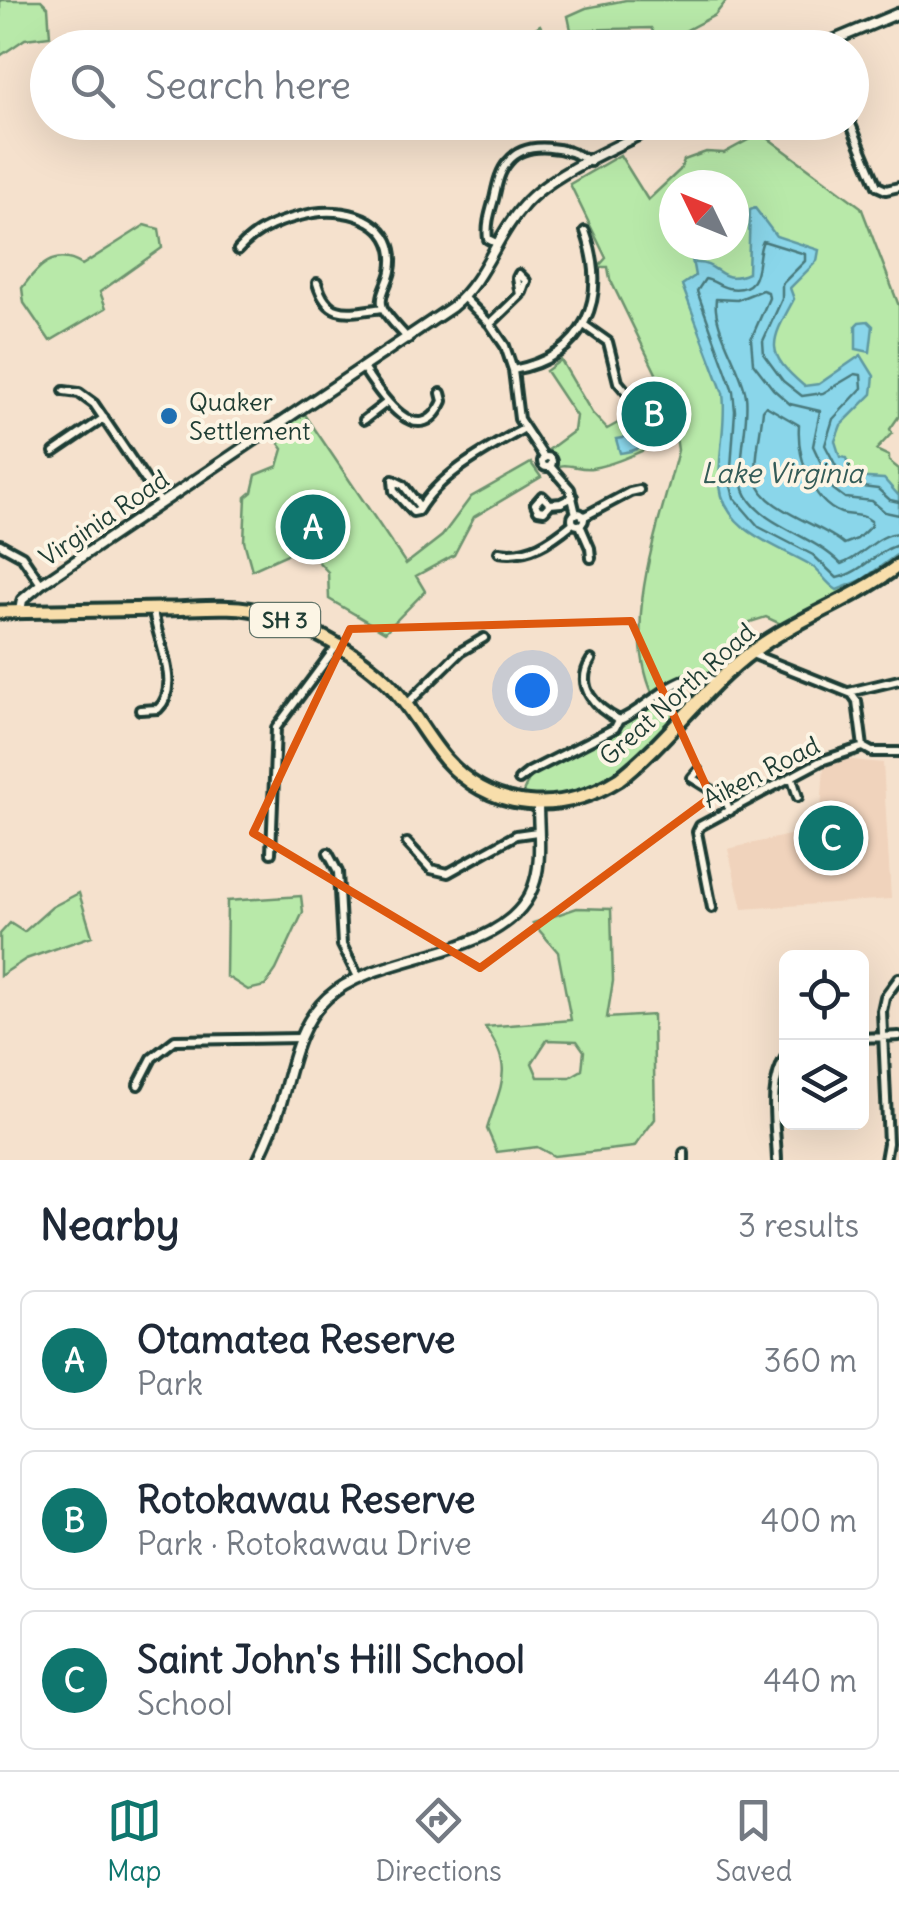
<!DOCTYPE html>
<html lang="en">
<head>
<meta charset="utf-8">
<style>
	body { margin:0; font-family:Delius,sans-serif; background:#f2f2f3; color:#1f2937 }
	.controls { position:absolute; right:30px; bottom:30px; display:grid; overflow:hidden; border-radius:15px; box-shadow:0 10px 40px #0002 }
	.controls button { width:90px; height:90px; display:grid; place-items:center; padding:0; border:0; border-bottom:2px solid #e0e1e3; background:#fff; color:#1f2937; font:50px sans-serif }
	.compass { position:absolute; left:659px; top:170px; width:90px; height:90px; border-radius:50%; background:#fff; box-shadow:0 10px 40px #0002; rotate:313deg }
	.you { position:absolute; left:532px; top:690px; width:35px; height:35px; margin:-25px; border:8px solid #fff; border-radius:50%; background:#1a73e8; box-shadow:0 0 0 15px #1a73e833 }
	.badge { display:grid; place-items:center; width:65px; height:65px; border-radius:50%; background:#0f766e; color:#fff; font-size:32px; font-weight:700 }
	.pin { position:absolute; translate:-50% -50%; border:5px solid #fff; box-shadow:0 2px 10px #0006 }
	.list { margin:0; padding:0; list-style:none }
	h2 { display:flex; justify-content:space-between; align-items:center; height:130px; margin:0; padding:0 40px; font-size:42px }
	h2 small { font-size:32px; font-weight:400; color:#747a83 }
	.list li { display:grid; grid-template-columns:65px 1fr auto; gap:30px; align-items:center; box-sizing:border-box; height:140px; margin:0 20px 20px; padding:0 20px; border:2px solid #e0e1e3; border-radius:15px }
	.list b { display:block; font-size:38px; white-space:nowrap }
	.list p { margin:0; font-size:32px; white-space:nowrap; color:#747a83 }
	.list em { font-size:32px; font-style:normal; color:#747a83 }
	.icon { flex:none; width:55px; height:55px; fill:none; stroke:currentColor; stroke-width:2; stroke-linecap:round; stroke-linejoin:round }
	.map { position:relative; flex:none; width:899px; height:1160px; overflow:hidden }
	.search { position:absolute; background:#fff; box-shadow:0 10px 40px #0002; left:30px; right:30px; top:30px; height:110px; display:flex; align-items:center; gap:25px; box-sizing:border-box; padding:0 35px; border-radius:55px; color:#747a83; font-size:38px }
	.sheet { height:610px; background:#fff }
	nav { display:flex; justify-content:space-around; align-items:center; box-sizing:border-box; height:140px; border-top:2px solid #e0e1e3; background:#fff; font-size:28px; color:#747a83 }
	nav a { display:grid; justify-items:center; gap:5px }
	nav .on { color:#0f766e }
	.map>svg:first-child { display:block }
	.built { fill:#f0d3bc }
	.green { fill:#b8e9a9; stroke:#6c936e; stroke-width:2.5; fill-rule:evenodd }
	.water { fill:#8ad6ea; stroke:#5f99a1; stroke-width:2.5 }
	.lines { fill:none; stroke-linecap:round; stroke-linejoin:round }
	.shore { stroke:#4a7a7d; stroke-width:2.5 }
	.minor-casing { stroke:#1f3d34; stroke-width:14 }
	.tertiary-casing { stroke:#1f3d34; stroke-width:15 }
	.trunk-casing { stroke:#1f3d34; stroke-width:19 }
	.minor { stroke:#fcf5e5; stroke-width:6 }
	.tertiary { stroke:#fcf5e5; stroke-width:8 }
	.trunk { stroke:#f8deab; stroke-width:11 }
	.marked { fill:none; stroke:#de580e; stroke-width:8; stroke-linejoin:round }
	.poi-dot { fill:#1f6fb2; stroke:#fcf5e5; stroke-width:4 }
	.labels { text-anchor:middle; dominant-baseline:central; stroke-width:8; stroke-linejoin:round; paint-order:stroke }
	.shield { fill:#fcf5e5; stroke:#617469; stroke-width:2.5 }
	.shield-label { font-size:22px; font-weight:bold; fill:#1f3d34 }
	.poi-label { font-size:25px; fill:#1f3d34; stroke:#fcf5e5; text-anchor:start }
	.street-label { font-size:25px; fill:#1f3d34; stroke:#fcf5e5 }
	.water-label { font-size:28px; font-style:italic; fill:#345c58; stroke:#fcf5e5 }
</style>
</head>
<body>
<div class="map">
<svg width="899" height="1160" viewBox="0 0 899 1160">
	<rect width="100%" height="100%" fill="#f5e1cd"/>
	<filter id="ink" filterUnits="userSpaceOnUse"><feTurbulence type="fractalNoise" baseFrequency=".01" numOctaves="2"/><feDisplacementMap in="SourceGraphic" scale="20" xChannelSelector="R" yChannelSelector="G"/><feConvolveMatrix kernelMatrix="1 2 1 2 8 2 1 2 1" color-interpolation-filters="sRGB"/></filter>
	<g filter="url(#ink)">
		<path class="built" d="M843 759 883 763 891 899 742 909 728 849 820 828 824 765Z"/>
		<path class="green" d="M0 0H41L48 7 50 36 25 39 0 56Z
			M626 0H727L715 15 660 44 651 28 571 30 568 16 586 8Z
			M540 25 551 47H506Z
			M761 133 861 207 899 306V416L890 429 892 433 876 450 889 456V461L899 469V560L883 573 785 626 766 617 750 622 743 635 741 654 712 679 702 674 684 678 653 695C620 621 660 525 678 450L676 437C649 446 622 463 592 468 578 470 565 461 553 468L547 451 574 431 576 416 546 371 561 360 592 413 607 429 667 396 610 279 608 267H598L606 258 570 184 620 155 648 200 680 170 684 160 706 152 724 153ZM674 185H734V245H674Z
			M145 225 159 229 162 248 100 292 106 308 50 341 24 303 22 288C38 266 55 248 82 265Z
			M304 413 406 564 442 536 471 497 531 463 541 477 474 517 454 555 416 576 425 591 385 632 329 599 328 572 311 554 296 550 252 570 244 541 246 497 252 492 256 475 278 466 283 449 272 434Z
			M659 699 676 716C642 752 611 787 561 796 548 798 534 800 522 795L531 774 623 726Z
			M79 893 92 936 26 959 0 976V934L10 923 24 932 52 907Z
			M301 896 303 912 276 970 265 986 248 990 226 976 227 901Z
			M577 908 611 909 613 981 607 1018 653 1015 655 1119 634 1147 554 1156 537 1147 497 1152 487 1129C501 1083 515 1069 485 1027L571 1020 558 952 533 923ZM547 1040 577 1041 584 1051 582 1070 570 1077H538L532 1063Z"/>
		<path class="water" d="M755 208 776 236 819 250 817 261 790 288 794 299C770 343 764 352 804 386L819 384 861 355 874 376 872 394 841 425 835 441 840 457 846 458 852 477 884 479 899 496V553L862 580 837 590C825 583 820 570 809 564 776 545 725 531 720 486 717 455 727 424 723 393L682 285 695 276 691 254 696 263C719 262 720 286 748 273L750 210Z
			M859 322 868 321 873 326 870 352 856 349V325Z
			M646 422 651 430C646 447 637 451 620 453L616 439 622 438Z"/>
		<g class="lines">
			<path class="shore" d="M766 406 799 425C797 453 810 502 841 513 852 516 862 513 871 521V526L857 539 844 544C823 525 762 509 757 481 754 458 761 432 763 410Z
				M899 502 890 500 878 489 846 485 825 445 833 419 862 388 861 375 855 374 823 393 802 396 783 381 764 355 763 341 782 299V284L805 261V254L763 241C754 258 766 294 728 288 719 286 713 280 705 279L697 291 733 391 735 411 730 482 734 498 759 527 813 555 837 578C862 573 878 549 899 545
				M899 515 885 512 872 501 845 498 833 489 813 446 820 411 790 404 773 389 753 363 751 339 769 298 768 292 762 290 737 300 716 299C712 327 741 366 746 396 750 424 733 473 747 496 765 527 813 535 841 564 863 557 876 534 899 533"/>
			<defs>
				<path id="minor" d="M850 122 877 186 886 190 899 187
					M498 244 488 239C486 225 490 213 494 199 497 186 499 172 508 162 526 139 569 147 590 162
					M238 250C257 228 284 219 313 213 351 207 400 223 391 271 389 283 378 296 383 308 388 319 401 330 408 339
					M317 283C328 321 350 312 383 308
					M464 298 490 324 505 346 513 370 519 419 544 457
					M490 324 520 295 517 278 519 274 526 281 522 292
					M584 325 608 342 618 382 629 395
					M363 368C378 391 418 455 443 401L441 393
					M513 370C586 356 609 298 585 231
					M64 391 79 393 94 404 161 503
					M364 420 386 403
					M54 452 104 418
					M542 462a5 5 0 1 1 10 0a5 5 0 1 1-10 0Z
					M550 466 570 489 576 514
					M550 504 542 496 535 504 538 510 544 511 550 504 561 503 573 497
					M420 507 403 485 393 480 394 491 413 512 418 511C440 474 486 450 523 429
					M572 519a6 6 0 1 1 12 0a6 6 0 1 1-12 0Z
					M583 517 630 492 639 490
					M580 525 590 548 591 558
					M0 544 22 556 41 584
					M499 552C529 557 551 541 573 523
					M752 654 852 694 857 701 863 747
					M591 660C574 687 596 708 619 720
					M849 692 899 680
					M407 704 460 652 484 638
					M140 710 158 709C183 686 155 637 153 609
					M863 747 872 752H899
					M698 771 692 778 724 798 730 811
					M792 778 798 797
					M519 780 529 772 615 728 619 720C644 713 683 661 716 682
					M407 843 431 869 448 873 516 835 537 832
					M271 853 276 728 336 647
					M328 853 338 872 342 945 358 977
					M712 908 697 832 700 826 821 761 863 747
					M862 1038 899 1036
					M138 1085 152 1058 175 1040 300 1038
					M684 1153V1160
					M777 1160C776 1126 767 1085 786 1056
					M885 1160 888 1143 882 1011 885 997 899 978"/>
				<path id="tertiary" d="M815 48 899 13
					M20 611 22 600 41 584 452 307C486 279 495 237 524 205 552 172 624 144 665 122
					M258 1160C267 1141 275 1123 281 1103 292 1066 297 1026 327 998 380 948 513 961 535 881 542 858 538 828 538 804"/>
				<path id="trunk" d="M0 612C54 611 107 610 161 609 195 609 234 603 267 613 304 624 359 654 386 681 410 704 424 735 446 760 492 812 562 815 619 779 668 741 703 688 753 651 799 617 854 600 899 565"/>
			</defs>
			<use href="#minor" class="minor-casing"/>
			<use href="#tertiary" class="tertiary-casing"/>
			<use href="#trunk" class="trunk-casing"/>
			<use href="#minor" class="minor"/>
			<use href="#tertiary" class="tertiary"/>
			<use href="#trunk" class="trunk"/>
		</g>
	</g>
	<path class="marked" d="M631 621 711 797 480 968 253 833 350 629Z"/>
	<circle class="poi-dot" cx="169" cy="416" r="10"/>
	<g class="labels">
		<rect class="shield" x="250" y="603" width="70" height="34" rx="8"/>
		<g class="shield-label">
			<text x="285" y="620">SH 3</text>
		</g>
		<g class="poi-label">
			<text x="189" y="402">Quaker<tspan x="189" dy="29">Settlement</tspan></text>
		</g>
		<g class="street-label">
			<text transform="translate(104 518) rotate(-34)">Virginia Road</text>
			<text transform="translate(677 694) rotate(-42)">Great North Road</text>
			<text transform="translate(761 772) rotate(-27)">Aiken Road</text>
		</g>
		<g class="water-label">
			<text x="782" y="473">Lake Virginia</text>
		</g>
	</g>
</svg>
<div class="controls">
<button><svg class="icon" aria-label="locate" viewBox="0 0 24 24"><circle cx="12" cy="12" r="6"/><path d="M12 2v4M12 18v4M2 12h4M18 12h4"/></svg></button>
<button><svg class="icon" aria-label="layers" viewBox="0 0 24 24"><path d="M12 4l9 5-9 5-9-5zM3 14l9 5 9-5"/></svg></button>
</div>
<svg class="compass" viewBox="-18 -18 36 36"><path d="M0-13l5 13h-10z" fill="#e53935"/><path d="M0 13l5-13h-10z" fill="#747a83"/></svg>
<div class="you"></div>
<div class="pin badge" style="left:313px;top:527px">A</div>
<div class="pin badge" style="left:654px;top:414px">B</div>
<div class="pin badge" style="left:831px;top:838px">C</div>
<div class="search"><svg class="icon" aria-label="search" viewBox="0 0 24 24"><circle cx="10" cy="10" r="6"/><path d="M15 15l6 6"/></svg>Search here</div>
</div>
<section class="sheet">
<h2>Nearby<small>3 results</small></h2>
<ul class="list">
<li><span class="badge">A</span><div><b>Otamatea Reserve</b><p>Park</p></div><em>360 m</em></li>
<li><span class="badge">B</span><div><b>Rotokawau Reserve</b><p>Park · Rotokawau Drive</p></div><em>400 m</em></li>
<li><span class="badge">C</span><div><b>Saint John's Hill School</b><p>School</p></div><em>440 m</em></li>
</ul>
</section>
<nav>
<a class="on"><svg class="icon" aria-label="map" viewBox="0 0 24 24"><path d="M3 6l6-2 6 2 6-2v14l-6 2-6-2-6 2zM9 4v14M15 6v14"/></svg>Map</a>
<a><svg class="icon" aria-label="directions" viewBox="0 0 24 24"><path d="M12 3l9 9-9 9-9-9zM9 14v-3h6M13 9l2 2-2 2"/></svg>Directions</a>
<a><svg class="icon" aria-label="saved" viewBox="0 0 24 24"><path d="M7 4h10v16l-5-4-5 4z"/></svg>Saved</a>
</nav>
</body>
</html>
